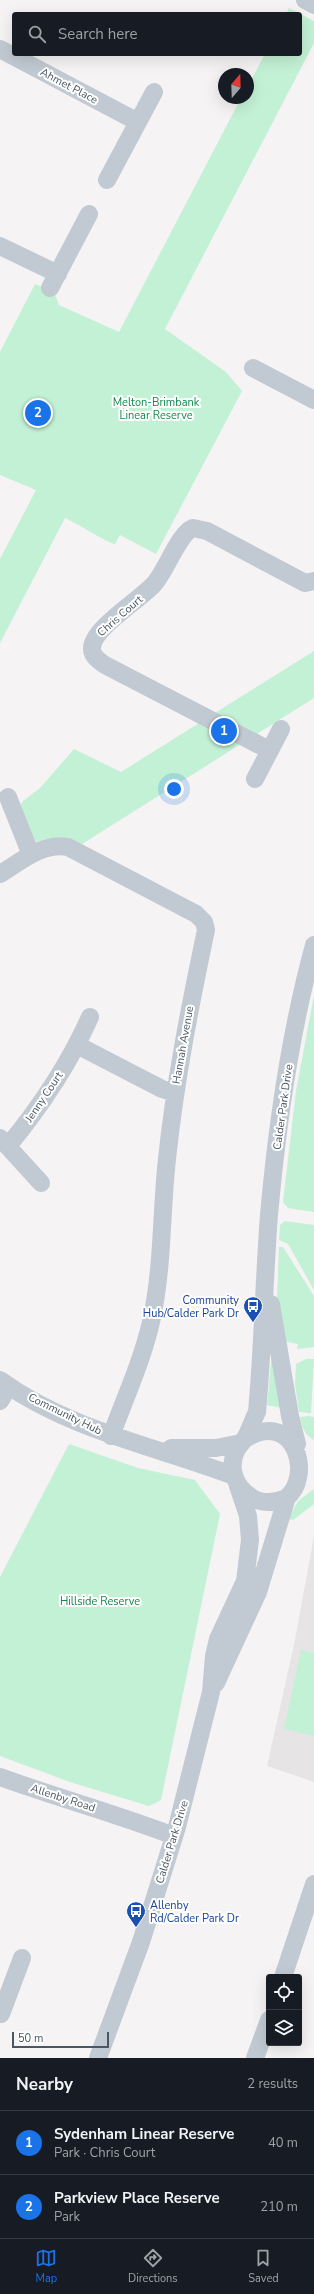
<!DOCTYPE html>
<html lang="en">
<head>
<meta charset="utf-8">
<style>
	body { margin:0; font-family:"Nunito Sans",sans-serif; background:#242831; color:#f1f3f6 }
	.controls { position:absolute; right:12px; bottom:12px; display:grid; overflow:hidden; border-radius:4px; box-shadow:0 4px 16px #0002 }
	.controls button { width:36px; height:36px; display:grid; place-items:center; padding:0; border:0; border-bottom:1px solid #363941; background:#171b24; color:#f1f3f6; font:20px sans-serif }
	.compass { position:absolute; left:218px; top:68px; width:36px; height:36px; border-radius:50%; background:#171b24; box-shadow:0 4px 16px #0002; rotate:19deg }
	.scale { position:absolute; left:12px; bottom:10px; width:97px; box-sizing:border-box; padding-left:4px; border:2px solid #4a5661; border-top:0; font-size:11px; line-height:14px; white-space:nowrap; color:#4a5661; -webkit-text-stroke:3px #fff; paint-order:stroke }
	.you { position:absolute; left:174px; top:789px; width:14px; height:14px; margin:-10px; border:3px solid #fff; border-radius:50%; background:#1a73e8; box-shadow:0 0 0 6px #1a73e833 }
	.badge { display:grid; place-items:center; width:26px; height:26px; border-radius:50%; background:#1a73e8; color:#fff; font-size:13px; font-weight:700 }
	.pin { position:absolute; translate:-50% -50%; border:2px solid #fff; box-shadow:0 1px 4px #0006 }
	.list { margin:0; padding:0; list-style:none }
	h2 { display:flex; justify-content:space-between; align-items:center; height:52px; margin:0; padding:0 16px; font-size:17px }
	h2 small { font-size:13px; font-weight:400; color:#9ea1a6 }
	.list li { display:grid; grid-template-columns:26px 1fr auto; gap:12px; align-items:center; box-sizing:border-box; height:64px; padding:0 16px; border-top:1px solid #363941 }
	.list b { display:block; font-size:15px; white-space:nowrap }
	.list p { margin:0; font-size:13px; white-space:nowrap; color:#9ea1a6 }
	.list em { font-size:13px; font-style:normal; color:#9ea1a6 }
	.icon { flex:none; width:22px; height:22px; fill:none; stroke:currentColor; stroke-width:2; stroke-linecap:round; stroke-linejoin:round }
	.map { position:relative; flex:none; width:314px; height:2058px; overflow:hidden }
	.search { position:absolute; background:#171b24; box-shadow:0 4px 16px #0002; left:12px; right:12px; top:12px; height:44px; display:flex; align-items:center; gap:10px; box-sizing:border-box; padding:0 14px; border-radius:4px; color:#9ea1a6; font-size:15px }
	.sheet { height:180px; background:#171b24 }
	nav { display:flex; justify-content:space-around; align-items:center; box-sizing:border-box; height:56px; border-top:1px solid #363941; background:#171b24; font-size:11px; color:#9ea1a6 }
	nav a { display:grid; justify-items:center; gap:2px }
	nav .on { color:#1a73e8 }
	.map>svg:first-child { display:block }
	.education { fill:#e6e4e5 }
	.green { fill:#c3f1d5 }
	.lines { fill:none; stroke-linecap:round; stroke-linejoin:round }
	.minor { stroke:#c1cad2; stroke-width:18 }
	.labels { text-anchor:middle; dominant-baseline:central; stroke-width:4; stroke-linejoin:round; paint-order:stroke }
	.street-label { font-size:11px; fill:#4a5661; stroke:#fff }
	.park-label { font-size:11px; fill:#17864f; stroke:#fff }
	.transit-label { font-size:11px; fill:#164399; stroke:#fff; text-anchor:end }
</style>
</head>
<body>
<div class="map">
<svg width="314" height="2058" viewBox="0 0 314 2058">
	<rect width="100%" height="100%" fill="#f5f3f3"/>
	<path class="education" d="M314 1536V1782L267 1766 295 1640Z"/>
	<path class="green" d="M289 8 314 21V43L165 329 226 372 242 391 156 554 120 535 115 544C109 544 75 522 65 518L0 643V559L36 490 0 475V352L35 284 54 292 59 305 119 332 241 98H248V86L265 54H300V14H286Z
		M314 651V698L82 844 58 837 34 842 19 807 23 801 40 788 74 749 121 772Z
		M314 995V1212L288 1208 283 1202 296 1091Z
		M285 1221 314 1225V1290L288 1244 279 1240 280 1225Z
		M279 1247H283L314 1296V1347L297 1349 298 1344 283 1341 277 1298Z
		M273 1340 282 1408 267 1405Z
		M306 1359H314L311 1413 299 1412 295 1384 296 1364Z
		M308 1416 314 1417V1440C305 1435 302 1428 300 1417Z
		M69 1444 138 1468 195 1480 220 1514 161 1800 149 1806 70 1782 0 1756V1577Z
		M314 1489V1504L293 1520 288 1519 298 1501Z
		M301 1650 314 1653V1736L284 1729Z"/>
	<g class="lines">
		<path class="minor" d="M305 0 314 5
			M0 49 138 122
			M107 180 154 92
			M0 246 58 274
			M50 288 89 214
			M253 368 314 400
			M269 750 105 665C99 661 92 656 92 649 91 629 140 600 154 584 166 571 179 533 193 528L207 531 305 583 314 581
			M255 779 281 729
			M8 797 31 855
			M0 874C20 862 43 842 68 847L196 914 204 922 206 930C190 1006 175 1082 167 1159 161 1213 163 1269 151 1322 142 1361 125 1398 111 1436
			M77 1045 162 1089 175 1093
			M0 1138 41 1183
			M8 1146C41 1106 69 1064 90 1017
			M271 1304 290 1416 297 1444
			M0 1380C69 1430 155 1446 234 1476
			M0 1401 9 1386
			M245 1439C295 1408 314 1477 286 1498 276 1503 261 1504 251 1497 235 1487 227 1467 237 1449 239 1445 243 1442 246 1437 250 1429 253 1420 257 1412 263 1346 264 1280 269 1215 277 1125 290 1033 314 945
			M171 1448H216L241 1443
			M216 1683 258 1592 287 1497
			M0 1777C58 1798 117 1814 174 1836
			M283 1977 314 1884
			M1 2014 22 1958
			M98 2058 141 1942 177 1827 211 1692 214 1656 218 1639 245 1581 250 1540 248 1516 238 1486
			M255 2058 269 2020"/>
	</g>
	<defs>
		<symbol id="bus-pin" viewBox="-11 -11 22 30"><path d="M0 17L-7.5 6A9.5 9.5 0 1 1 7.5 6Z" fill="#1a4fb4" stroke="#fff"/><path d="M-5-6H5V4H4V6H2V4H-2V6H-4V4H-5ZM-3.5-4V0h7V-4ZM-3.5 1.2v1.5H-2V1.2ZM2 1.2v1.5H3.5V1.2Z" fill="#fff"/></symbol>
	</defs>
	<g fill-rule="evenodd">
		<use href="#bus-pin" x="242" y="1295" width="22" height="30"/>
		<use href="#bus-pin" x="125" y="1900" width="22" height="30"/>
	</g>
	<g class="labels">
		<g class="street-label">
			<text transform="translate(69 86) rotate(28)">Ahmet Place</text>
			<text transform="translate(120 616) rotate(-41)">Chris Court</text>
			<text transform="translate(183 1045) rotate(-80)">Hannah Avenue</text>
			<text transform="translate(44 1097) rotate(-56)">Jenny Court</text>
			<text transform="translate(283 1107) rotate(-82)">Calder Park Drive</text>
			<text transform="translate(65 1414) rotate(26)">Community Hub</text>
			<text transform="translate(63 1798) rotate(18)">Allenby Road</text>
			<text transform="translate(172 1842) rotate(-73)">Calder Park Drive</text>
		</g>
		<g class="park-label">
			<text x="156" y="402">Melton-Brimbank<tspan x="156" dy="13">Linear Reserve</tspan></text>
			<text x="100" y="1601">Hillside Reserve</text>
		</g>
		<g class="transit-label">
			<text x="239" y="1300">Community<tspan x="239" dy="13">Hub/Calder Park Dr</tspan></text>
			<text x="150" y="1905" text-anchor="start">Allenby<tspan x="150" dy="13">Rd/Calder Park Dr</tspan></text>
		</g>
	</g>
</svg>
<div class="controls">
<button><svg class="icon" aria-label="locate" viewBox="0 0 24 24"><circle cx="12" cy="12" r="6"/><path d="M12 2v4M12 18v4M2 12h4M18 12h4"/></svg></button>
<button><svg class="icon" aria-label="layers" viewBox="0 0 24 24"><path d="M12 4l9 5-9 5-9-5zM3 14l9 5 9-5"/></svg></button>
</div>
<svg class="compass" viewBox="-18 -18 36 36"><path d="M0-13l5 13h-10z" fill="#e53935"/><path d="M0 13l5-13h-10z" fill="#9ea1a6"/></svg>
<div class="scale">50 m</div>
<div class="you"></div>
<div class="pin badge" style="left:224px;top:731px">1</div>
<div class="pin badge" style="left:38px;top:413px">2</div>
<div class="search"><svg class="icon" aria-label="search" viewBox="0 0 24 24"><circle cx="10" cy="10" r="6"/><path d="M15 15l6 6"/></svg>Search here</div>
</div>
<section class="sheet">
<h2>Nearby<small>2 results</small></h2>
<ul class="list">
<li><span class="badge">1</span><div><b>Sydenham Linear Reserve</b><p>Park · Chris Court</p></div><em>40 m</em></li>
<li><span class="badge">2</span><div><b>Parkview Place Reserve</b><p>Park</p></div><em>210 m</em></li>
</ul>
</section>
<nav>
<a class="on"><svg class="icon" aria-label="map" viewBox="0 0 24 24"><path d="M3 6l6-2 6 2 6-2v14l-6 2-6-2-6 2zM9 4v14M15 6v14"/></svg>Map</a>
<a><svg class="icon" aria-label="directions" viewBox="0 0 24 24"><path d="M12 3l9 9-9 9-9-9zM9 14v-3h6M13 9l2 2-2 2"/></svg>Directions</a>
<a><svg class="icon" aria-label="saved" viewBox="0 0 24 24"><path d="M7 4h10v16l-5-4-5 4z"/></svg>Saved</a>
</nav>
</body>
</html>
